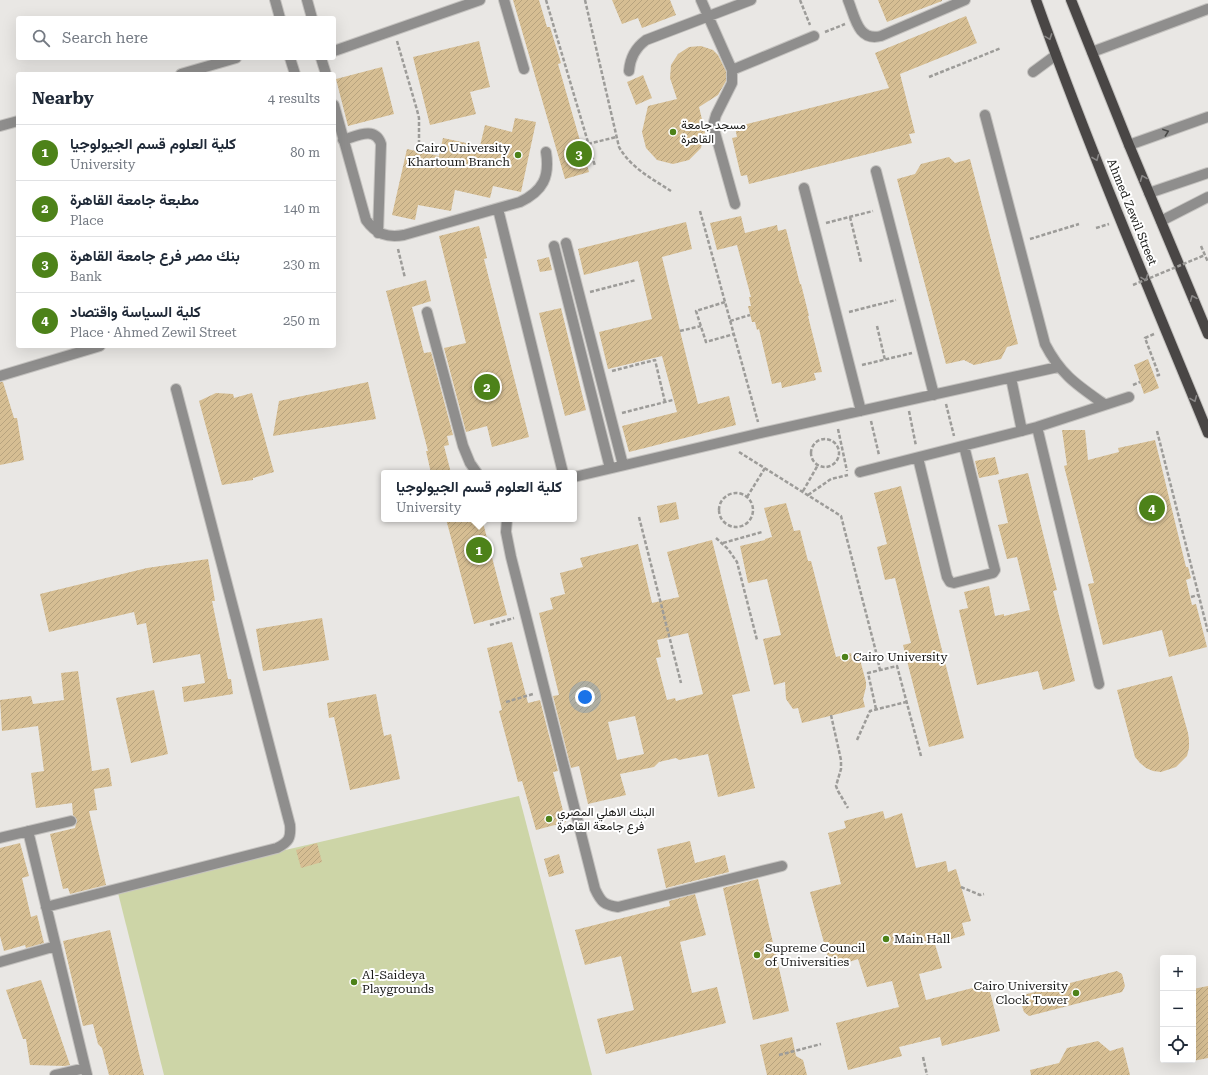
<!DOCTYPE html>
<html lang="en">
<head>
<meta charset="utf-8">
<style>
	body { margin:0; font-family:"Roboto Serif",Vazirmatn,serif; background:#f6f6f7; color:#1f2937 }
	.controls { position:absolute; right:12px; bottom:12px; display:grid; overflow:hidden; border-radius:4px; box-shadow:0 4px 16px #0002 }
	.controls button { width:36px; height:36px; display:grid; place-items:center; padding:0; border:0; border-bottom:1px solid #e0e1e3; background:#fff; color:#1f2937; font:20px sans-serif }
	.you { position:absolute; left:585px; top:697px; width:14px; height:14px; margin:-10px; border:3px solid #fff; border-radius:50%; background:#1a73e8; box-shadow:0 0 0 6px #1a73e833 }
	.badge { display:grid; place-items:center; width:26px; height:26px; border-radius:50%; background:#4d8219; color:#fff; font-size:13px; font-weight:700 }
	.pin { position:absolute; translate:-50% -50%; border:2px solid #fff; box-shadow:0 1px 4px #0006 }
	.popup { position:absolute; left:381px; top:470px; width:196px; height:52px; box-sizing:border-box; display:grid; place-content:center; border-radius:4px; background:#fff; filter:drop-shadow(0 1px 3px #0005); font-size:13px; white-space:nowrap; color:#747a83 }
	.popup b { font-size:15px; color:#1f2937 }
	.popup::after { content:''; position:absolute; left:50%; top:100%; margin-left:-8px; border:8px solid transparent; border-top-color:#fff }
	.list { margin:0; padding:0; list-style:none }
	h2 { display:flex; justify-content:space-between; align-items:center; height:52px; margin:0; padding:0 16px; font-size:17px }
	h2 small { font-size:13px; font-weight:400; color:#747a83 }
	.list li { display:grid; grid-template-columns:26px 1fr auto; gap:12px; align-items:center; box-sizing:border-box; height:56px; padding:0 16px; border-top:1px solid #e0e1e3 }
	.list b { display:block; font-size:15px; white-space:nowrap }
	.list p { margin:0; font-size:13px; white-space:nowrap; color:#747a83 }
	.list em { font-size:13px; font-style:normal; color:#747a83 }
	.icon { flex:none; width:22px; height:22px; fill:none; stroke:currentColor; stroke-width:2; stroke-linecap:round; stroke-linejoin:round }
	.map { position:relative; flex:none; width:1208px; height:1075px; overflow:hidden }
	.search { position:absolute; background:#fff; box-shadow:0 4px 16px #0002; left:16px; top:16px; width:320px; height:44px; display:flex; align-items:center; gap:10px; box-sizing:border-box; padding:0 14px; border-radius:4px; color:#747a83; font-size:15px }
	.panel { position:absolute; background:#fff; box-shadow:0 4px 16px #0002; left:16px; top:72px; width:320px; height:276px; border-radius:4px }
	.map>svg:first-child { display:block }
	.green { fill:#cdd5a7 }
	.building { fill:url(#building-hatch); fill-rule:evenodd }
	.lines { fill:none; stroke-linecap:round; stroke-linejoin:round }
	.minor-casing { stroke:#c4c2bf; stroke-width:12 }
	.major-casing { stroke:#c4c2bf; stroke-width:12 }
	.path { stroke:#9d9c99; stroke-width:2.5; stroke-dasharray:4 2; stroke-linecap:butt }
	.minor { stroke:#8f8e8d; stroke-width:10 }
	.major { stroke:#494645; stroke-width:10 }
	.path-bridge { stroke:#9d9c99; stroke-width:2.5; stroke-dasharray:4 2; stroke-linecap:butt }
	.oneway { stroke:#898786 }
	.oneway2 { stroke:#484846 }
	.poi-dot { fill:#4d8219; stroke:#fff; stroke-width:1.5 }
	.labels { text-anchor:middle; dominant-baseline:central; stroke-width:4; stroke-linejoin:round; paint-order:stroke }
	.poi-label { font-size:12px; fill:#191917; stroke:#fff; text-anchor:start }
	.street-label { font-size:12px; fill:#191917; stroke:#fff }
</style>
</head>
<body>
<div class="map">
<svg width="1208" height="1075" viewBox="0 0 1208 1075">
	<defs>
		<pattern id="building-hatch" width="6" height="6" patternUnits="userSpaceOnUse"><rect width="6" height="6" fill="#d6be93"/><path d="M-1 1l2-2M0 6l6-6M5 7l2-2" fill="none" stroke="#b7a37e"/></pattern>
	</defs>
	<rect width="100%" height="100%" fill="#e9e7e4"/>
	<path class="green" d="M519 796 592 1075H164L117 889Z"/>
	<path class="building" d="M513 0H539L547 27H550L561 63 558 64 589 172 565 179Z
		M612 0H670L676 15 642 28 638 18 622 24Z
		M878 0H942V1L887 22Z
		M966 16 977 43 900 74 915 133 909 134 912 143 749 184 747 175 741 176 732 138 737 137 735 127 889 88 875 53Z
		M479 41 490 87 470 92 476 114 430 125 413 57Z
		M701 46 713 50 718 55 726 71V81L718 95 699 107 705 132 701 148 689 160 673 164 657 160 646 148 642 132 648 106 677 99 670 78 671 65 678 54 689 47Z
		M382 67 394 114 348 126 336 79Z
		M643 75 652 98 636 105 627 82Z
		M515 118 536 122 521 192 493 186 490 198 455 190 451 211 418 205 415 220 392 215 407 149 439 156 443 138 480 146 485 125 512 132Z
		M949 157 955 163 970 159 1018 344 1007 347 1001 359 974 365 964 360 946 364 897 179 915 174 921 164Z
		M741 216 745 233 777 225 778 231 786 229 800 284H801L809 316H808L822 372 814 373 816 380 782 388 781 382 772 384 759 329 757 330 755 322H752L748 306H751L749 297H751L737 245 717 250 710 223Z
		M686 222 692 249 662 257 680 331 698 404 729 396 736 425 629 452 622 426 677 412 662 356 608 369 599 332 652 319 638 261 584 275 578 249Z
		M479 226 487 258 484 259 529 437 492 447 487 426 466 432 444 348 466 343 439 236Z
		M549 257 552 270 540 272 537 260Z
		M426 280 431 301 412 307 424 353 431 352 453 435 447 436 449 445 444 446 451 473H431L426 451H428L386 291Z
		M561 308 586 410 565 416 539 313Z
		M1148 359 1159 388 1144 394 1134 365Z
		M0 382H3L14 418H17L24 460 0 465Z
		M368 382 376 419 273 436 279 401Z
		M216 393 233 394 234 398 252 393 274 472 253 478V480L222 485 199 401Z
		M1062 430H1085L1088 460 1119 452 1118 448 1155 440 1186 567H1188L1191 578 1186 580 1192 605 1196 604 1207 647 1169 657 1162 630 1103 645 1088 584 1094 583 1064 466 1067 465Z
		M995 457 999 474 979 478 975 461Z
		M1028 473 1057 590 1053 591 1075 681 1043 690 1038 671 977 685 959 610 968 608 964 592 989 586 995 616 1004 614V616L1030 610 1017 557 1007 559 998 525 1008 523 998 480Z
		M901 486 964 738 929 747 903 645 911 643 895 578 885 580 877 547 887 544 874 493Z
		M676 502 679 519 660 523 657 506Z
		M786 503 794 531 800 530 808 561H811L836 657 851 653 852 658 859 656 866 682V687L863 699 865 707 802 723 798 708 793 709 786 699 785 682 774 685 763 639 781 635 767 579 748 583 740 546 765 540V539L772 537 764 508Z
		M446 519H482L507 615 474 624Z
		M712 540 750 691 732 695 755 788 718 797 708 754 679 760 676 758 659 762 654 767 620 774 626 795 588 804 579 766 571 768 553 696 559 695 539 613 553 609 550 598 565 594 560 573 583 567 580 558 638 544 652 603 679 597 667 552ZM688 633 703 694 676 701 675 698 667 700 656 658 661 657 657 640ZM635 716 644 754 617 760 608 722Z
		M208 559 215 601H212L228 679H231L233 694 184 702 182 687 205 683 200 654 153 663 146 623 137 625 134 612 49 632 40 594 147 568Z
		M322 618 329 660 263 671 256 629Z
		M512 642 528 703 540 700 558 771 553 772 566 822 536 830 522 781 518 782 499 711 502 710 487 648Z
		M78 671 92 771 109 768 112 786 94 789 97 810 89 811 106 885 70 894 68 888 63 889 50 834 75 828 77 820 73 815 72 803 36 808 31 773 44 771 38 726 2 731 0 700 31 696 33 704 64 700 61 673Z
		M1172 676 1188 733 1189 740V748L1187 756 1176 767 1161 772 1153 771 1146 768 1140 763 1135 757 1117 690Z
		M154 690 168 754 131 763 116 698Z
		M376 694 384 736 391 734 400 779 350 790 334 717 329 718 327 703Z
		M883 811 885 819 902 813 916 868 946 861 948 872 956 869 971 921 962 923 965 935 935 944 942 968 919 974 926 1000 988 984 1000 1031 942 1046 940 1037 899 1047 902 1056 848 1070 836 1023 899 1007 892 981 867 987 858 959 831 968 810 892 841 884 828 833 846 828 844 821Z
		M690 841 695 863 725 855 729 872 666 888 657 849Z
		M20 843 29 876 22 878 31 917 37 915 44 943 26 948 25 945 4 951 0 936V848Z
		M317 843 322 862 301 868 296 850Z
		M559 854 564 873 549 877 544 859Z
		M758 879 789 1011 753 1020 723 888Z
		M695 894 706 935 680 942 692 993 717 987 726 1023 606 1054 597 1019 634 1010 621 956 585 965 575 930 670 906 669 901Z
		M110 930 144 1075H109L102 1048 98 1044 93 1024 83 1026 63 941Z
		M1117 971 1122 974 1125 986 1122 992 1029 1016 1024 1012 1020 1000 1023 995Z
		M41 980 70 1065 65 1066 30 1065 26 1039H23L6 990Z
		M1208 986V1058L1193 1061V989Z
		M792 1037 796 1056 803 1060 807 1075H767L760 1045Z
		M1098 1041 1110 1051 1123 1047 1130 1075H1031L1030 1070 1059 1063 1067 1048Z"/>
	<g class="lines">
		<defs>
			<path id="minor" d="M275 0 280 18
				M307 0 312 18
				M504 0 524 69
				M701 0 732 70V83L716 115 714 122V129L735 204
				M848 0C855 17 858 42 881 36L965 0
				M334 51 480 0
				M1092 52 1208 9
				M290 58 295 74
				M321 58 326 74
				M732 70 814 36
				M629 71C630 58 635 48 646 40L751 0
				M1033 72 1056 55
				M181 74 236 58
				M334 105 366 220C376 234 387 238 404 235L520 202C543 191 550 177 546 152
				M985 115 1045 344C1061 375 1077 385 1104 404
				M0 126 18 121
				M343 140C357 136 375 126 381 144L378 233
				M1129 145 1208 117
				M876 171 934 395
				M804 188 861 411
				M1149 193 1208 173
				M498 209 563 473
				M1161 221 1208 197
				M566 243 623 465
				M554 246 610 468
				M427 312 463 446 470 463 477 473
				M0 376 100 346
				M1011 378 1022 431
				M1037 427 1099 684
				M918 458 947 577 950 582 954 583 993 573 995 570 964 446
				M860 472 1037 427 1129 397
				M574 477 761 433 1058 367
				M507 519 506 532 511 557 595 889C601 902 604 905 618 907L782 866
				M28 831 87 1075
				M0 838 71 821
				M46 907 277 848C289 842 291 838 290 825L176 389
				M0 962 56 946
				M55 1075 85 1068"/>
			<path id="major" d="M1036 0C1088 146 1149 289 1208 433
				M1071 0 1129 145 1208 334"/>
		</defs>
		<use href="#minor" class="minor-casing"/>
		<use href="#major" class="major-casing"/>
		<path class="path" d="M546 0 595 166
			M585 0 619 147C631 168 651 178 671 191
			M800 0 810 25
			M825 32 845 24
			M397 41 417 110 419 118V142
			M929 77 1001 48
			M588 144 616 137
			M700 211 758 422
			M850 217 861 262
			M826 223 873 211
			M1096 228 1109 224
			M1030 239 1079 224
			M1201 246 1208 262
			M398 249 405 278
			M590 292 636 280
			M725 302 696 311 706 342 734 334
			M849 312 896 300
			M730 321 750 315
			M877 326 885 360
			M680 331 701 326
			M1154 334 1145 338 1159 375 1155 376
			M862 365 912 353
			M612 371 655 360 665 402
			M1133 385 1140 382
			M946 404 954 436
			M909 411 916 446
			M622 413 673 400
			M871 421 879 455
			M838 429 847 471
			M1157 431 1208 632
			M811 453a14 14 0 1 1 28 0a14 14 0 1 1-28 0Z
			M739 452 841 516 876 652
			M803 491 818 465
			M719 510a17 17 0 1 1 34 0a17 17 0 1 1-34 0Z
			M808 495 831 479 848 475
			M747 497 765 468
			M639 517 681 683
			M716 538 728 549 737 562 757 640
			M723 543 762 532
			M1191 597 1198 595
			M490 625 514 618
			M878 661 880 670
			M506 702 533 694
			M876 709 868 673 897 666 921 756
			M831 715 841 760V769L836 786 838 791 848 808
			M857 740 870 711 906 702
			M961 887 980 895 984 894
			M779 1055 821 1044
			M923 1057 927 1075"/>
		<use href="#minor" class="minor"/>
		<use href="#major" class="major"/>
		<path class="path-bridge" d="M1133 285 1205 255"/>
	</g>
	<defs><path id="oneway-chevron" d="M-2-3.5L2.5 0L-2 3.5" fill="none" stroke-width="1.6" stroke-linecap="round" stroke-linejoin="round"/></defs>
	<g class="oneway">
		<use href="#oneway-chevron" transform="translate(1049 37) rotate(70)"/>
		<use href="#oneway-chevron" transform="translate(1096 158) rotate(68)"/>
		<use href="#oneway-chevron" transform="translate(1143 178) rotate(-112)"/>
		<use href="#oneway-chevron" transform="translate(1145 278) rotate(68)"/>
		<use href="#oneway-chevron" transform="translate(1193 298) rotate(-113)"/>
		<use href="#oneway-chevron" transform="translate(1194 399) rotate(68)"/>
	</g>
	<use class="oneway2" href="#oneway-chevron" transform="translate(1166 132) rotate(-20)"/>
	<g class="poi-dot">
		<circle cx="673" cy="132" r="4"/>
		<circle cx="518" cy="155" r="4"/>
		<circle cx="845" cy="657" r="4"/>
		<circle cx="549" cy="819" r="4"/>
		<circle cx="886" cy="939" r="4"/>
		<circle cx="757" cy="955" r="4"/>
		<circle cx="354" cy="982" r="4"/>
		<circle cx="1076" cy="993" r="4"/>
	</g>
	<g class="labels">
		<g class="poi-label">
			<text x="681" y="125">مسجد جامعة<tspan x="681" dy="14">القاهرة</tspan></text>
			<text x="510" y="148" text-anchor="end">Cairo University<tspan x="510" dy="14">Khartoum Branch</tspan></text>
			<text x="853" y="657">Cairo University</text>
			<text x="557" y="812">البنك الاهلي المصري<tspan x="557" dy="14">فرع جامعة القاهرة</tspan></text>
			<text x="894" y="939">Main Hall</text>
			<text x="765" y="948">Supreme Council<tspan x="765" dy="14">of Universities</tspan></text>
			<text x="362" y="975">Al-Saideya<tspan x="362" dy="14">Playgrounds</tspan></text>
			<text x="1068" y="986" text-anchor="end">Cairo University<tspan x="1068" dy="14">Clock Tower</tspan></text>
		</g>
		<g class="street-label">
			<text transform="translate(1132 212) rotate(68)">Ahmed Zewil Street</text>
		</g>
	</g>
</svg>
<div class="controls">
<button>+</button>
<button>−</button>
<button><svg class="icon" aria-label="locate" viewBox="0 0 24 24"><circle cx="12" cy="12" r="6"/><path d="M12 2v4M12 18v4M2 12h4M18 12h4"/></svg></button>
</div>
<div class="you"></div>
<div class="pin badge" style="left:479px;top:550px">1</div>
<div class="popup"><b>كلية العلوم قسم الجيولوجيا</b>University</div>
<div class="pin badge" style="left:487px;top:387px">2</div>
<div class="pin badge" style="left:579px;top:154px">3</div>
<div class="pin badge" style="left:1152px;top:508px">4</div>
<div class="search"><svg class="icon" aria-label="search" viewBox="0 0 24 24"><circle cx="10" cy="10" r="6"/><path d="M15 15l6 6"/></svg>Search here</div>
<section class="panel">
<h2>Nearby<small>4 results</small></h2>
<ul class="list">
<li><span class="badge">1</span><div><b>كلية العلوم قسم الجيولوجيا</b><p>University</p></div><em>80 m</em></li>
<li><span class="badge">2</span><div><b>مطبعة جامعة القاهرة</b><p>Place</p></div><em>140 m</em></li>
<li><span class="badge">3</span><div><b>بنك مصر فرع جامعة القاهرة</b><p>Bank</p></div><em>230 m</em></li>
<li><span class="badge">4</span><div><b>كلية السياسة واقتصاد</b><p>Place · Ahmed Zewil Street</p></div><em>250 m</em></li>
</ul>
</section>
</div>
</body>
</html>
